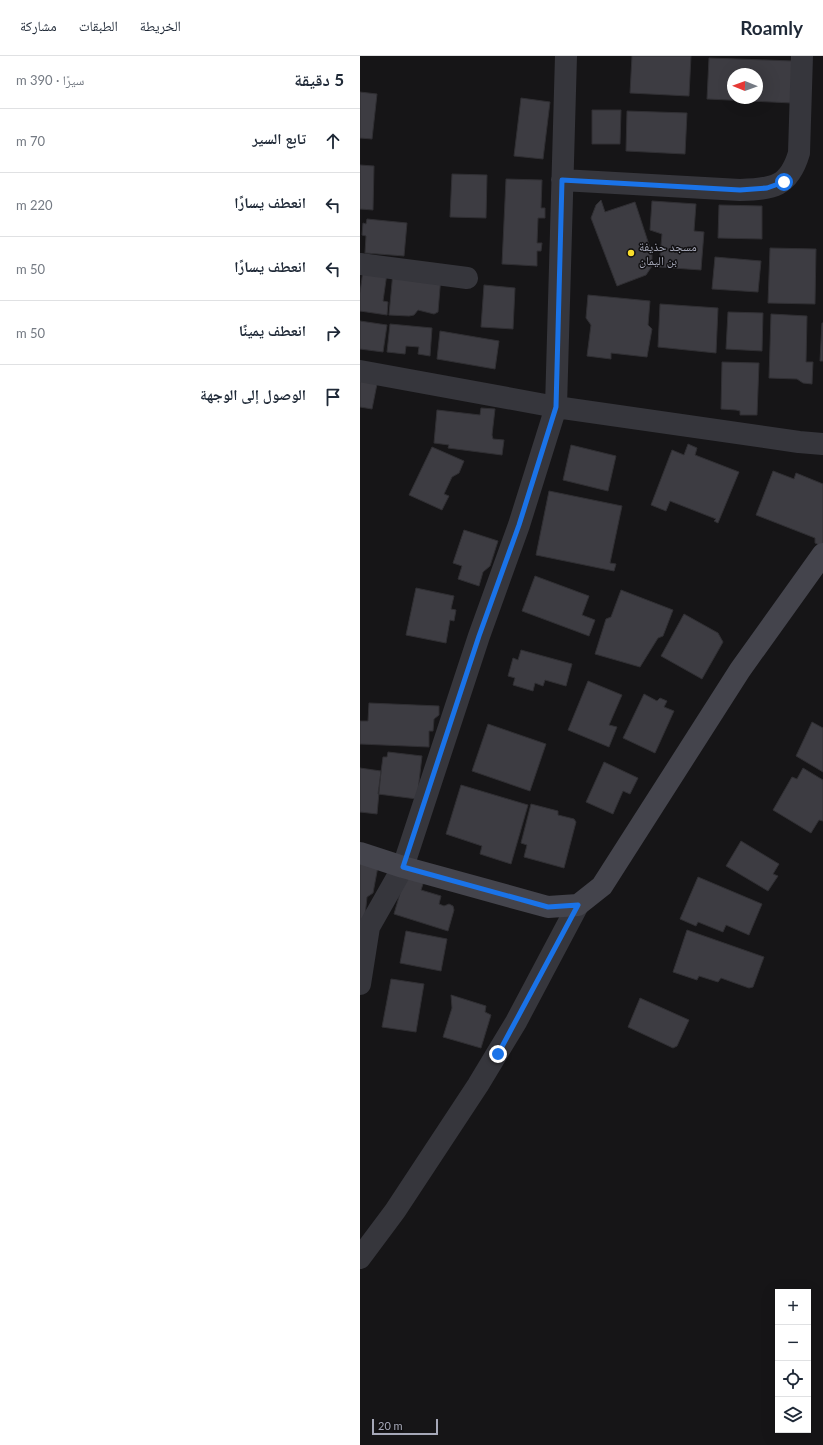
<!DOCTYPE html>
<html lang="ar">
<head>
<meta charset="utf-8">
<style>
	body { margin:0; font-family:Lato,"Noto Naskh Arabic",sans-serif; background:#f6f6f7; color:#1f2937; direction:rtl }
	.controls { position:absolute; right:12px; bottom:12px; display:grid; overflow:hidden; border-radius:0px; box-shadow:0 4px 16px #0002 }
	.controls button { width:36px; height:36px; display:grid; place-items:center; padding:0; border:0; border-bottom:1px solid #e0e1e3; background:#fff; color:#1f2937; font:20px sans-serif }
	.compass { position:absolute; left:367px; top:12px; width:36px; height:36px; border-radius:50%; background:#fff; box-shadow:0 4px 16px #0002; rotate:271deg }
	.scale { position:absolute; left:12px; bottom:10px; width:66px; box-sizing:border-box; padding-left:4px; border:2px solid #a6a8b8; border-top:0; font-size:11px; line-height:14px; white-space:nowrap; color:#a6a8b8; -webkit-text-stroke:3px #111012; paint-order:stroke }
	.stop { position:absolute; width:12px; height:12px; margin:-9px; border:3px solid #1a73e8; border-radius:50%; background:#fff }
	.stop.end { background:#1a73e8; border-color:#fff; box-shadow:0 1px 4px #0008 }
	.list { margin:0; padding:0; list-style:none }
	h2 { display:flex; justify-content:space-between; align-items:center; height:52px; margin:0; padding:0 16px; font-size:17px }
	h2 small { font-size:13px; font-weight:400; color:#747a83 }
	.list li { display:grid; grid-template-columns:26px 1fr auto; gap:12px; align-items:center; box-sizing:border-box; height:64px; padding:0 16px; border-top:1px solid #e0e1e3 }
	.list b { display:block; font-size:15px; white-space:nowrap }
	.list em { font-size:13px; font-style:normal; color:#747a83 }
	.icon { flex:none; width:22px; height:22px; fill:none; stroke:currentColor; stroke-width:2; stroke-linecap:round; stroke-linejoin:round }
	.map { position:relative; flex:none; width:463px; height:1389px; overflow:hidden; direction:ltr }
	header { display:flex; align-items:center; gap:24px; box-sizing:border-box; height:56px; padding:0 20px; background:#fff; border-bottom:1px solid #e0e1e3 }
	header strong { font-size:19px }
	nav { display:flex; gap:22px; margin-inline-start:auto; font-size:14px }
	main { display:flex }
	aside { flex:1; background:#fff }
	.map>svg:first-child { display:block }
	.building { fill:#3d3c42; stroke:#302f33; fill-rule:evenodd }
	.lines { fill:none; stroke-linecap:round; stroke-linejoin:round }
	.street { stroke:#36363c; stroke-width:22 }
	.secondary { stroke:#44444c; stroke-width:22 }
	.route { stroke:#1a73e8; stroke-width:5 }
	.poi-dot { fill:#fade2b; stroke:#111012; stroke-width:1.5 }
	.labels { text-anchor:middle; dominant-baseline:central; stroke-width:3; stroke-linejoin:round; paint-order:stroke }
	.poi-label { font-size:12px; fill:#a6a8b8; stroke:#111012; text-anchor:start }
</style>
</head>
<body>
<header>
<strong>Roamly</strong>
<nav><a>الخريطة</a><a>الطبقات</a><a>مشاركة</a></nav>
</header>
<main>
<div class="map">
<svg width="463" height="1389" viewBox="0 0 463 1389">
	<rect width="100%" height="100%" fill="#161517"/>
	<path class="building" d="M272 0H331L329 40 270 37Z
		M349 2 434 5 432 47 347 43ZM373 18H397V42H373Z
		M0 36 17 38 12 83 0 82Z
		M161 42 190 46 183 103 154 100Z
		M232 54H261L260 88H232Z
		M267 55 327 57 325 98 266 95Z
		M0 109 14 110 13 154 0 153Z
		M92 118 127 119 126 162 90 161Z
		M146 123 182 124 181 152H185V162H178L177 187H182L181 195H177V210L142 208Z
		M241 144 245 156 275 146 292 198V210L286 219 257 230 231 162 236 149Z
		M292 145 336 148 334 175 344 176 341 214 299 211 302 178 290 174Z
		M359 149 402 150V183L358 182Z
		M7 163 47 167 44 200 5 197 6 180 2 179 3 167 6 168Z
		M410 192 456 193 455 248 408 247Z
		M355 201 401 205 398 236 352 233Z
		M3 214 27 217 23 245 28 246 27 259 0 255V237Z
		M33 216 81 220 78 256 74 258 58 254 54 259 49 260 29 259Z
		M124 229 155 232 153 273 121 271Z
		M228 239 290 245 288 269 292 273 287 301 251 297V303L227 300 231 269 226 262Z
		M300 248 358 252 356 297 298 291Z
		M368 256 403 257 402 295 366 293Z
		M411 258 447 260 446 306H453L452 328 443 327 437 323 409 322Z
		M0 265 27 269 23 296 0 293Z
		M462 267H463V305H460Z
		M30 268 72 272 70 300 58 298 59 291 46 290 45 298 27 296Z
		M80 275 139 285 135 313 77 303Z
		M362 306 399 307 397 359H380V355L376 354 361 353Z
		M0 325 17 328 12 353 0 351Z
		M121 352 135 353 132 379 133 383 144 384 142 399 88 392 89 389 74 387 77 354 120 359Z
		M328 388 337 392 335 399 379 416 358 467 354 465 356 463 310 445 306 455 291 449 312 394 324 399Z
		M211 389 256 400 248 435 203 424Z
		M72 391 104 405 99 417 92 421 84 438 89 440 82 454 49 439Z
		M413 415 434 423 436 417 463 428V491L455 487V482L396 459Z
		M189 435 262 450 250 507 256 508 254 515 176 499Z
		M104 474 138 485 130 510 123 516 119 530 98 523 102 510 93 507Z
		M175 520 229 540 222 559 235 564 229 580 162 555Z
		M56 532 94 540 91 553 96 554 94 565 90 564 86 587 46 579Z
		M261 534 313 554 303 580 298 582 280 611 235 598 246 563 251 561Z
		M324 558 358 577 363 586 342 623 301 600Z
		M161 594 212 608 206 630 185 624 183 630 175 627 173 635 153 629 155 622 148 620 153 602 158 604Z
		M228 625 262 639 249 669 257 671 249 691 208 674Z
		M284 638 297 645 300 642 307 645 304 651 314 655 295 697 263 682Z
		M9 647 79 650V659L74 663 73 675H69V691L0 688V665H8Z
		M452 666 463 672V716L436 700Z
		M128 668 186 688 170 735 112 715Z
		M28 696 62 700 57 743 18 738 23 701H27Z
		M244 706 278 722 270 738 263 735 253 758 226 746Z
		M0 712 21 715 17 758 0 756Z
		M443 712 463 724V765L459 764 451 777 413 754 432 721 437 723Z
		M101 729 168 749 151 808 120 798 122 790 86 778Z
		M171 748 198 755V759L214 763 216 766 204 812 164 801 167 789 161 787Z
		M381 785 419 808 413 818 418 820 408 835 366 810Z
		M0 801 19 805 13 837 7 841 4 869H0Z
		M45 820 64 825 61 834 81 840 79 848 84 850 89 848 93 850 94 854 88 875 34 858Z
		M338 821 402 848 389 879 366 869 363 876 338 866 336 870 320 863Z
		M327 874 404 901 393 931 389 932 361 922 358 926 339 920 337 924 313 916Z
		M46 875 87 883 81 915 40 907Z
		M31 923 64 928 56 976 22 971Z
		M91 939 126 950 125 956 131 959 121 992 83 981 92 952Z
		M280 942 329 964 317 990 313 992 268 971Z"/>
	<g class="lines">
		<path class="street" d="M202 124 380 134C413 133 429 131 439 97L442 0
			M0 208 107 222
			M0 315 196 351 439 386 463 388
			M0 928 9 871 43 811 119 580 159 469 196 351 206 0
			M0 1202 35 1155 118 1029 156 966 218 849"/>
		<path class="secondary" d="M0 797 43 811 188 851 218 849 242 830 380 614 463 498"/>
	</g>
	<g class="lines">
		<path class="route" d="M138 998 218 849 188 851 43 811 119 580 159 469 196 351 202 124 380 134 407 132 424 126"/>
	</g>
	<circle class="poi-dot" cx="271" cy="197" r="4"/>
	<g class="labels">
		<g class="poi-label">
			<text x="279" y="190">مسجد حذيفة<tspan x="279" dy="14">بن اليمان</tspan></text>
		</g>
	</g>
</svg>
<div class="controls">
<button>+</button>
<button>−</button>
<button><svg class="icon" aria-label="locate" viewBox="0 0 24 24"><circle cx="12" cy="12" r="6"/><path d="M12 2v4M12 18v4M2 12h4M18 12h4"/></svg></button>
<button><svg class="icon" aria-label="layers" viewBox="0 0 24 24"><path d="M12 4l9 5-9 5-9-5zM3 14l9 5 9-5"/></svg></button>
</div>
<svg class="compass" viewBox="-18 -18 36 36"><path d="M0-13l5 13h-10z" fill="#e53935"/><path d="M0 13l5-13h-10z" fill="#747a83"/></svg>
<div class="scale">20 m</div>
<div class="stop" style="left:424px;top:126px"></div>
<div class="stop end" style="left:138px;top:998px"></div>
</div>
<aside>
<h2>5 دقيقة<small>سيرًا · 390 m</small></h2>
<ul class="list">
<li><svg class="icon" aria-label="ahead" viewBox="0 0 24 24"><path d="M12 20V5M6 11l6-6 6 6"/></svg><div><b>تابع السير</b></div><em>70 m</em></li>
<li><svg class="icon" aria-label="left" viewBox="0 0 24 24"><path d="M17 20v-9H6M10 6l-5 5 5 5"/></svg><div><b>انعطف يسارًا</b></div><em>220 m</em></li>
<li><svg class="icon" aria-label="left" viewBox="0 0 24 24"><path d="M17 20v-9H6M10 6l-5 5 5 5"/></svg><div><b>انعطف يسارًا</b></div><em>50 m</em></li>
<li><svg class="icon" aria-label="right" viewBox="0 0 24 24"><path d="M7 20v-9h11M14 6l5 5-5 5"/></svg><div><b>انعطف يمينًا</b></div><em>50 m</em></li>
<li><svg class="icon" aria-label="arrive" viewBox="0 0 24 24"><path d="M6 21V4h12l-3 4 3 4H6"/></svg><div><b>الوصول إلى الوجهة</b></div></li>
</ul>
</aside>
</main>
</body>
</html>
